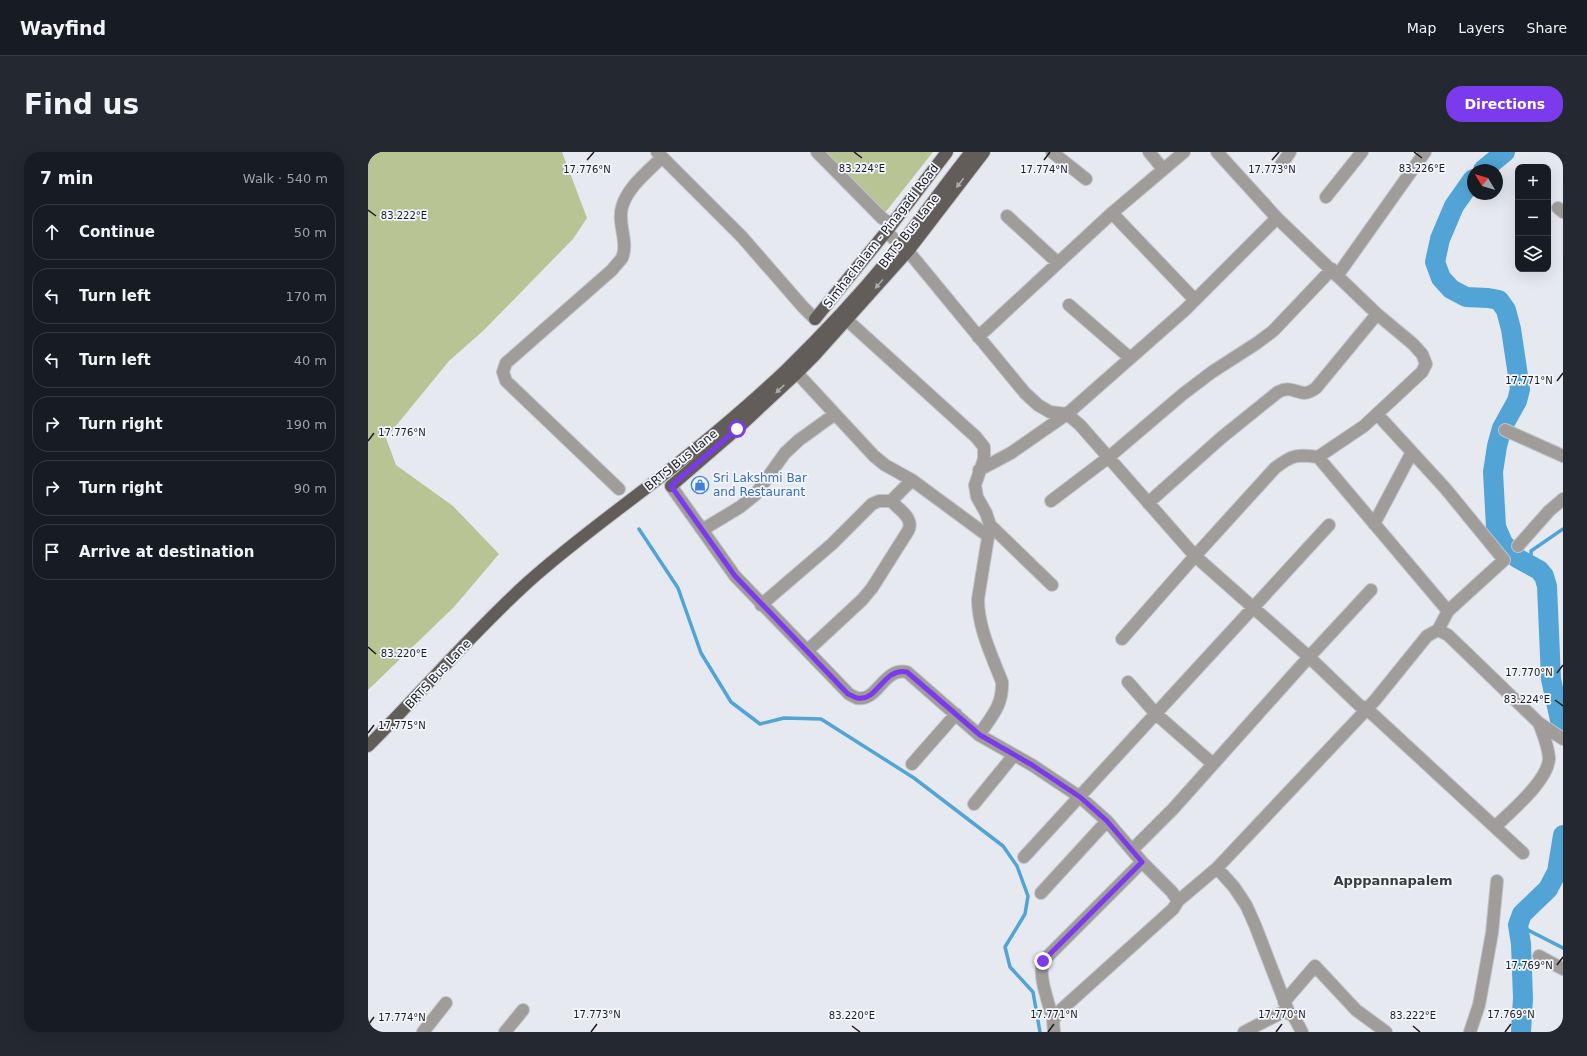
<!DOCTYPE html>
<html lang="en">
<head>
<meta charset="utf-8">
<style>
	body { margin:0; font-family:"DejaVu Sans",sans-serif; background:#242831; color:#f1f3f6 }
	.controls { position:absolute; right:12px; top:12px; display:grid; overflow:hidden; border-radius:8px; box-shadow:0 4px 16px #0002 }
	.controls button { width:36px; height:36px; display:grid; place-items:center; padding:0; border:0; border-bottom:1px solid #363941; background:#171b24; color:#f1f3f6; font:20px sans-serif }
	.compass { position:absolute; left:1099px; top:12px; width:36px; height:36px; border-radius:50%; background:#171b24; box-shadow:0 4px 16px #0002; rotate:308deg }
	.stop { position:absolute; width:12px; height:12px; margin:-9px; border:3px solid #7c3aed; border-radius:50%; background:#fff }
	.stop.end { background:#7c3aed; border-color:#fff; box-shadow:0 1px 4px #0008 }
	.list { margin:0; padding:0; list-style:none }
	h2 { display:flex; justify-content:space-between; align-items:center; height:52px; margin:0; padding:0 16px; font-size:17px }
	h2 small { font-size:13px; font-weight:400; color:#9ea1a6 }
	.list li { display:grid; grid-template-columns:26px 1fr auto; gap:12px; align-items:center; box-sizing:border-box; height:56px; margin:0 8px 8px; padding:0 8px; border:1px solid #363941; border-radius:16px }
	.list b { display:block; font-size:15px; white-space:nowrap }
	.list em { font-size:13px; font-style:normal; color:#9ea1a6 }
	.icon { flex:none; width:22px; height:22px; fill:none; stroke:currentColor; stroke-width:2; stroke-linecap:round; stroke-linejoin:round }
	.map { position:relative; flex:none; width:1195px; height:880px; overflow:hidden; border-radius:16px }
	header { display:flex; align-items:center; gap:24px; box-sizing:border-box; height:56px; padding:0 20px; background:#171b24; border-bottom:1px solid #363941 }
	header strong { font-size:19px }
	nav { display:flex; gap:22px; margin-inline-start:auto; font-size:14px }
	.intro { display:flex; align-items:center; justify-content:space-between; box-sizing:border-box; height:96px; padding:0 24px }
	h1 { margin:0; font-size:28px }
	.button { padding:10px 18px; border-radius:16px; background:#7c3aed; color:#fff; font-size:14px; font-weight:700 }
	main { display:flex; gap:24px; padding:0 24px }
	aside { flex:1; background:#171b24; border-radius:16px; box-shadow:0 4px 16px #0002 }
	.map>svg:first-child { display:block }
	.green { fill:#b8c493 }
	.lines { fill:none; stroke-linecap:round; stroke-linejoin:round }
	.stream { stroke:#51a4d5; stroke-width:3.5 }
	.river { stroke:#51a4d5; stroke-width:20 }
	.minor-casing { stroke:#c2c4cb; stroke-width:14 }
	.major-casing { stroke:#c2c4cb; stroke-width:14 }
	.minor { stroke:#9f9c99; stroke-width:12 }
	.major { stroke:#625d58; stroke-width:12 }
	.oneway { fill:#abaaac }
	.route { stroke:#7c3aed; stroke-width:5 }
	.ticks { fill:none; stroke:#1c1c1f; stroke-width:1.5 }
	.labels { text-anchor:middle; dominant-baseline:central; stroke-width:3.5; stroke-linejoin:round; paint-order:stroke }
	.street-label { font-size:12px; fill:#1c1c1f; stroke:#f4f6ff }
	.shop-label { font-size:12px; fill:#366cbe; stroke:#f4f6ff; text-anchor:start }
	.neighbourhood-label { font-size:13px; font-weight:bold; fill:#3a3b42; stroke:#f4f6ff }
	.ticks-label { font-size:10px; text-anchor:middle; fill:#1c1c1f; stroke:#f4f6ff; stroke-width:3.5; stroke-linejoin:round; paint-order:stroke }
</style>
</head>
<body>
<header>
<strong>Wayfind</strong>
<nav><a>Map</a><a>Layers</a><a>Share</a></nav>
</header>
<div class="intro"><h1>Find us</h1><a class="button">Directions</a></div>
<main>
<aside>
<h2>7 min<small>Walk · 540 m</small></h2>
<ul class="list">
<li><svg class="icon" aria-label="ahead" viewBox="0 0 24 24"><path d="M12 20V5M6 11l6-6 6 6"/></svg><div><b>Continue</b></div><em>50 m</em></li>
<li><svg class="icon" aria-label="left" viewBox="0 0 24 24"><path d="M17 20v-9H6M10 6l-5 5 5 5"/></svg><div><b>Turn left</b></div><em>170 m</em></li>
<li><svg class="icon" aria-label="left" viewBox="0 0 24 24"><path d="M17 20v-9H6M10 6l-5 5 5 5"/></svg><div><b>Turn left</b></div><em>40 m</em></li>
<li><svg class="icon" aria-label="right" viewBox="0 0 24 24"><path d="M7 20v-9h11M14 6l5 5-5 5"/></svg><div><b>Turn right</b></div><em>190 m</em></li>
<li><svg class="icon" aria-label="right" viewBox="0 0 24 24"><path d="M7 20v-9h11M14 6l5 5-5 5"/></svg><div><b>Turn right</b></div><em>90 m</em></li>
<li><svg class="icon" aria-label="arrive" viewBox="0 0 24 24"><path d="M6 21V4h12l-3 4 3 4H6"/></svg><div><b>Arrive at destination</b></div></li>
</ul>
</aside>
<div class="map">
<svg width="1195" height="880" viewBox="0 0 1195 880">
	<rect width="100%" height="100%" fill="#e7e9f1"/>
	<path class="green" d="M0 0H194L219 66 205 87 116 178 81 209 18 286 28 313 85 354 131 402 86 455 0 538Z
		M456 0H565L516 62Z"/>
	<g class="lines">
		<path class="stream" d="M271 377 310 436 333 501 363 550 392 572 416 566 453 567 546 626 635 694 649 714 660 744 657 762 637 795 642 815 665 840 672 880
			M1163 414V399L1195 377
			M1150 773 1195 796"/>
		<path class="river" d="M1115 18 1137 0
			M1105 27 1086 54 1072 87 1067 110 1073 126 1083 137 1098 145 1120 146 1131 148 1138 158 1143 177 1152 237 1149 249 1134 276 1129 294 1125 320 1128 375 1135 391 1149 406 1171 418 1176 424 1179 434 1183 527 1194 577
			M1153 880 1155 846 1153 792 1150 773 1154 762 1180 737 1189 720 1195 683"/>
		<defs>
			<path id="minor" d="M289 0 374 85 435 155 447 167
				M449 0 514 66 523 72
				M684 0 718 27
				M781 0 795 17
				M849 0 909 66 1009 162 1045 192 1054 202 1058 212 1054 220 996 274 950 305 1080 459 1070 478
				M913 13 922 0
				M958 45 994 0
				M1190 56 1195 60
				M744 61 827 148
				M639 64 690 111
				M518 80 540 99 657 241 670 253 682 260 699 262 712 273 827 404 941 505 991 553 999 557 1008 547 1059 484 1070 478 1080 483 1171 571 1195 587
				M969 124 1057 0
				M701 153 762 206
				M479 168 608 285 616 295V307L607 333 609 345 618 361 622 373 610 447C610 476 624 504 634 530 635 553 624 564 611 583
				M610 185 744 61 816 0
				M429 221 506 304 517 313 544 328 620 384
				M1009 262 1077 336 1136 408 1080 459
				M1137 278 1195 304
				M611 318 643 301 699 262 817 158 909 66
				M303 334 367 424 481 542C483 543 486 545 489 546 510 550 515 515 539 520L611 583 664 613 712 645 739 669 774 710 804 740 810 749 805 757 694 857 685 868 686 880
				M251 337 138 229 135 220 138 211 244 118C247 114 251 110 254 106 261 90 249 72 254 55 260 34 280 20 294 5
				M683 349 741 305 815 242 844 220 889 191 905 179 964 117
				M780 351 853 286 910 240C928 231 931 249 948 236L1009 162
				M1006 372 1044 300
				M622 373 684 433
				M334 378 372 355 387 343 417 301 431 288 467 262
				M1150 394 1181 359 1195 347
				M393 453 464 392 504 352 511 349H523L544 328
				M754 487 827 404 907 316C924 303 929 302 950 305
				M440 498 494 448 504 436 540 379C547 367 531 357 523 349
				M760 530 788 562 845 612
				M544 612 588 562
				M606 652 646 603
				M1127 675C1142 660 1181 628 1181 606 1180 593 1175 582 1171 571
				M764 698 805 657 941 505 1003 438
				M656 705 961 373
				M849 716 866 735 878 753 887 773 921 861
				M673 741 739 669
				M810 749 849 716 999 557 1155 701
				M1171 804 1195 817
				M916 850 947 814 988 858 1018 880
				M685 868C681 851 670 825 675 809L774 710
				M55 880 78 851
				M137 880 155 858
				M876 880 913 861H921L926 865 934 880
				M1102 880 1111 853 1124 781 1129 729"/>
			<path id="major" d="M447 167 518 80 579 0
				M303 334 369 277 429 221 446 204 540 99 616 0
				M0 594C53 541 102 483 158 432 201 393 249 359 295 323 337 290 379 255 418 218 459 178 498 136 533 92 557 61 579 30 603 0"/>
		</defs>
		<use href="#minor" class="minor-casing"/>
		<use href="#major" class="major-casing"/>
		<use href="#minor" class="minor"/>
		<use href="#major" class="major"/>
	</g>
	<defs><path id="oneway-solid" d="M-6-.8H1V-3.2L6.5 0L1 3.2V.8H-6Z"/></defs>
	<g class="oneway">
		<use href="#oneway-solid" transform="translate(592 31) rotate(128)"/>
		<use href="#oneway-solid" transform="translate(511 132) rotate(131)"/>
		<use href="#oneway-solid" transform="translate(412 237) rotate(137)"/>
	</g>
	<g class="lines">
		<path class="route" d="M369 277 303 334 367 424 480 542C483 543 486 545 489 546 510 550 515 515 539 520L612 583 664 613 712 645 739 669 774 710 675 809"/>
	</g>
	<path class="ticks" d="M486 0 494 6M1046 0 1054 6M219 8 226 0M676 8 682 0M904 8 911 0M0 58 8 64M1189 229 1195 221M0 289 6 281M0 495 8 502M1189 521 1195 513M1187 548 1195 554M0 581 6 573M1189 813 1195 805M0 873 6 865M484 874 492 880M1045 874 1052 880M223 880 229 872M680 880 686 872M908 880 914 872M1137 880 1143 872"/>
	<defs>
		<symbol id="shop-ring" viewBox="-11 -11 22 22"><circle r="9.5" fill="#f4f6ff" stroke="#3f7fe0" stroke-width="1.5"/><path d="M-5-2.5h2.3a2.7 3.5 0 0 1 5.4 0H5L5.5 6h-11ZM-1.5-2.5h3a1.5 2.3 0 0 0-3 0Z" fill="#3f7fe0"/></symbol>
	</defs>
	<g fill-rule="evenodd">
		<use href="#shop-ring" x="322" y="323" width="20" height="20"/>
	</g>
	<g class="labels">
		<g class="street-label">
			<text transform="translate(541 79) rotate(-52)">BRTS Bus Lane</text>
			<text transform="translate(513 84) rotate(-52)">Simhachalam - Pinagadi Road</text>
			<text transform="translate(313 308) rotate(-39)">BRTS Bus Lane</text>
			<text transform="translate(70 522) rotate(-47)">BRTS Bus Lane</text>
		</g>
		<g class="shop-label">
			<text x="345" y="326">Sri Lakshmi Bar<tspan x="345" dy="14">and Restaurant</tspan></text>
		</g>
		<g class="neighbourhood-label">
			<text x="1025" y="728">Apppannapalem</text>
		</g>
	</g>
	<g class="ticks-label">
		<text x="494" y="20">83.224°E</text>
		<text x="1054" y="20">83.226°E</text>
		<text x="219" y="21">17.776°N</text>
		<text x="676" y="21">17.774°N</text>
		<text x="904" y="21">17.773°N</text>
		<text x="36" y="67">83.222°E</text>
		<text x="1161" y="232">17.771°N</text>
		<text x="34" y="284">17.776°N</text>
		<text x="36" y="505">83.220°E</text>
		<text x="1161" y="524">17.770°N</text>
		<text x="1159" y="551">83.224°E</text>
		<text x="34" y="577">17.775°N</text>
		<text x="1161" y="817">17.769°N</text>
		<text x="229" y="866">17.773°N</text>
		<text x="686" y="866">17.771°N</text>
		<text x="914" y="866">17.770°N</text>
		<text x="1143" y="866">17.769°N</text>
		<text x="484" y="867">83.220°E</text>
		<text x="1045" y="867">83.222°E</text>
		<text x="34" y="869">17.774°N</text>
	</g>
</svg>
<div class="controls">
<button>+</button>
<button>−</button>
<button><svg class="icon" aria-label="layers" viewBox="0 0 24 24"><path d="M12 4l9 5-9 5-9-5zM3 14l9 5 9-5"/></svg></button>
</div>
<svg class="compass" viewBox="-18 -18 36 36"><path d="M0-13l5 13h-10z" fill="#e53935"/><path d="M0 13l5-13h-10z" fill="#9ea1a6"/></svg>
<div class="stop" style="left:369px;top:277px"></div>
<div class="stop end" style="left:675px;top:809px"></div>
</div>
</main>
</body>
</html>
